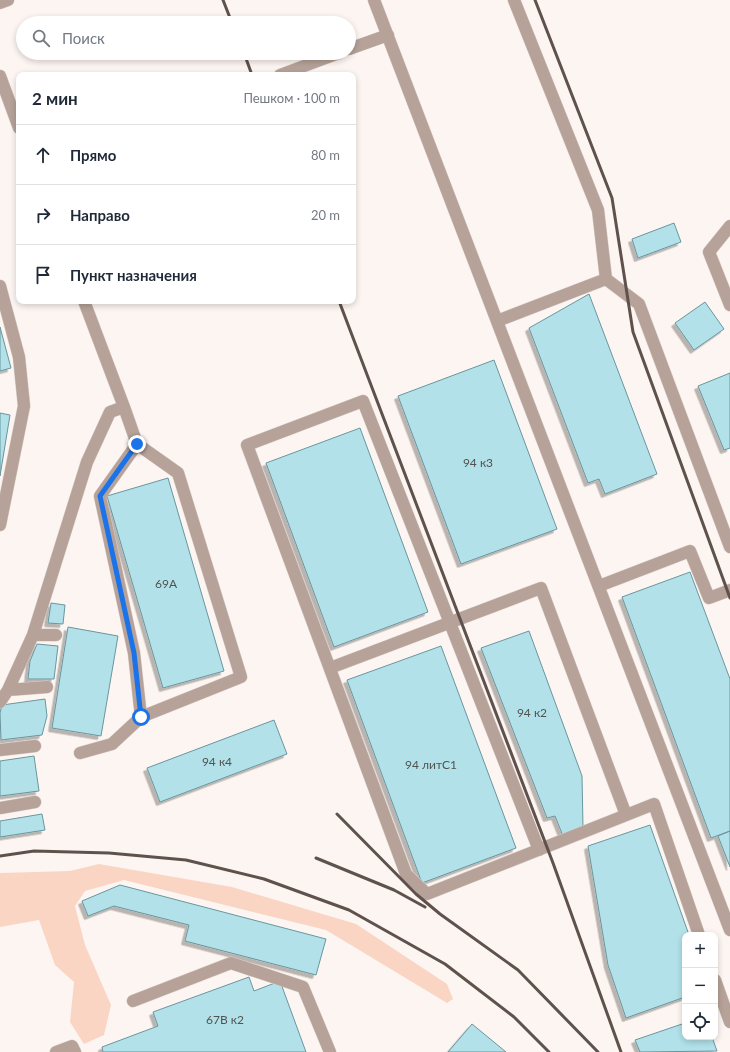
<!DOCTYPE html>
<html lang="ru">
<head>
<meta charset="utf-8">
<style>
	body { margin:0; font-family:Lato,sans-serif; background:#f6f6f7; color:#1f2937 }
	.controls { position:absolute; right:12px; bottom:12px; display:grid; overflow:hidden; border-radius:8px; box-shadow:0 2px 6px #0003 }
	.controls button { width:36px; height:36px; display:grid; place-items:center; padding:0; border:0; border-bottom:1px solid #e0e1e3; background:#fff; color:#1f2937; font:20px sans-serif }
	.stop { position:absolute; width:12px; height:12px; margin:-9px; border:3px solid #1a73e8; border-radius:50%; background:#fff }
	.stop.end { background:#1a73e8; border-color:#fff; box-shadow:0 1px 4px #0008 }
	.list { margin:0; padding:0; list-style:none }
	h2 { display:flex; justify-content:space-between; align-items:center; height:52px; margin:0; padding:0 16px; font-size:17px }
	h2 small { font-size:13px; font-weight:400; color:#747a83 }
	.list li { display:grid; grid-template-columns:26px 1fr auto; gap:12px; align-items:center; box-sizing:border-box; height:60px; padding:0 16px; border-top:1px solid #e0e1e3 }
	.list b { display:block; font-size:15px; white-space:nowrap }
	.list em { font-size:13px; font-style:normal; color:#747a83 }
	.icon { flex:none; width:22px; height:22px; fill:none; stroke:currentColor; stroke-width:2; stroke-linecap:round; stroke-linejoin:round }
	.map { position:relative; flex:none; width:730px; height:1052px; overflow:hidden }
	.search { position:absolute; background:#fff; box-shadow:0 2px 6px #0003; left:16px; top:16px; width:340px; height:44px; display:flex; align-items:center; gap:10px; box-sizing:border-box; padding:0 14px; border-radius:22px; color:#747a83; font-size:15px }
	.panel { position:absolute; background:#fff; box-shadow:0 2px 6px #0003; left:16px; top:72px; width:340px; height:232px; border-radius:8px }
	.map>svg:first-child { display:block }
	.green { fill:#fad5c4 }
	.building { fill:#b2e1e9; stroke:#69969e; filter:url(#shadow) }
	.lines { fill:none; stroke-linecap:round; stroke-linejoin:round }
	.minor-casing { stroke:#d8cfcb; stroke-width:13 }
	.minor { stroke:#b6a299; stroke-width:12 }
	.rail { stroke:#5f524c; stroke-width:3 }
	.route { stroke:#1a73e8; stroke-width:5 }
	.labels { text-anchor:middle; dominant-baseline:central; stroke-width:3.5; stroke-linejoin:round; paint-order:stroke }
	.number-label { font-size:12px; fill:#525350 }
</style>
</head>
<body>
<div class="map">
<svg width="730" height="1052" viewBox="0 0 730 1052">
	<defs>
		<filter id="shadow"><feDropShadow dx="-3.5" dy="3.5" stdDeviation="0" flood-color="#0004"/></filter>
	</defs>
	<rect width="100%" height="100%" fill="#fdf5f1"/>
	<path class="green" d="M99 864 232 887 356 924 447 984 453 999 447 1003 326 930 124 880 85 891 75 906 85 945 111 1005 104 1035 84 1044 70 1022 74 982 55 965 39 920 0 927V873L70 871Z"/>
	<path class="building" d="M674 223 681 242 638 258 632 239Z
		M589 294 657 474 605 494 599 479 588 483 529 328Z
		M705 302 724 329 694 350 675 323Z
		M0 327 11 368 0 371Z
		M494 360 557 529 461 564 398 396Z
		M730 373V448L724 450 698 386Z
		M0 413 10 415 0 476Z
		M360 428 428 612 334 647 266 463Z
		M168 478 224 671 163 688 107 496Z
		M690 572 730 679V831L711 838 622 597Z
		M51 603 65 605 63 624 48 623Z
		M68 627 118 636 101 736 52 728Z
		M529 631 582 776 583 827 563 836 555 816 547 818 481 648Z
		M37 644 58 646 54 679H28L30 661Z
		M441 646 516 848 422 883 347 680Z
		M45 699 47 716 42 735 1 740 0 713 2 705Z
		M274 720 287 754 160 802 147 768Z
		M34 756 39 791 0 796V761Z
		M42 814 45 830 0 837V821Z
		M650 825 689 935H685V997L626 1018 608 965 588 846Z
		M730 831V867L718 836Z
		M120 885 326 939 316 975 185 941 189 925 114 906 88 916 82 901Z
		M249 977 254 991 280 981 306 1052H103L102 1047 158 1026 153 1012Z
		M685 1023V1037H712L717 1051 640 1052 635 1040Z
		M472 1024 506 1052H448Z"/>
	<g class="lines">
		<defs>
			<path id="minor" d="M374 0 730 930
				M0 3 8 0
				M349 49 388 35
				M280 75 339 53
				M0 76 19 128
				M730 226 709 252 730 305
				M606 279 639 304 730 547
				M0 286 19 357 24 406 0 525
				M497 321 606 279 598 210 514 0
				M124 407 137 444 178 473 241 677 141 717
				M599 586 690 551 709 598 730 590
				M33 635H56
				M330 668 541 588 626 815
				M8 690 47 687
				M0 702 8 690 33 635 87 462 110 412 124 407 84 301
				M0 750 35 746
				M80 753 112 744 141 717 134 653 100 496 137 444
				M0 808 35 802
				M539 850 363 401 247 445 406 874 427 894 654 804 699 935
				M715 980 730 1022
				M133 1001 231 963 303 987 330 1052
				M56 1052 72 1046 75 1052"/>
		</defs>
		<use href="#minor" class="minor-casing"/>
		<use href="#minor" class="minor"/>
		<path class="rail" d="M223 0 232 23
			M535 0 612 198 633 332 730 598
			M244 53 252 75
			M339 301 553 863 621 1052
			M337 814 416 894 440 914 518 970 598 1052
			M0 856 34 851 109 853 186 860 264 879 349 910 445 964 514 1017 549 1052
			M316 858 394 890 425 907"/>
	</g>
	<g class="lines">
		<path class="route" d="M137 444 100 496 134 653 141 717"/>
	</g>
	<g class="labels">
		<g class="number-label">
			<text x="478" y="462">94 к3</text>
			<text x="166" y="583">69А</text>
			<text x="532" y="712">94 к2</text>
			<text x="217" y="761">94 к4</text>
			<text x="431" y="764">94 литС1</text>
			<text x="225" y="1019">67В к2</text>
		</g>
	</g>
</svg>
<div class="controls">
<button>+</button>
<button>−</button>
<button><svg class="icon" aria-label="locate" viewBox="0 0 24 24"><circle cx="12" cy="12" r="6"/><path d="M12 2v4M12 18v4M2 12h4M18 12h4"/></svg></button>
</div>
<div class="stop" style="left:141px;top:717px"></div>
<div class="stop end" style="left:137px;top:444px"></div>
<div class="search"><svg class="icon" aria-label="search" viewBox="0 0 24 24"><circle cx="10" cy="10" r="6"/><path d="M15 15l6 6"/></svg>Поиск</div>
<section class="panel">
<h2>2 мин<small>Пешком · 100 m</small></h2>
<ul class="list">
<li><svg class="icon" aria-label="ahead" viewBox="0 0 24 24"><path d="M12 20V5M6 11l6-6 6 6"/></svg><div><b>Прямо</b></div><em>80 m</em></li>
<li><svg class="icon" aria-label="right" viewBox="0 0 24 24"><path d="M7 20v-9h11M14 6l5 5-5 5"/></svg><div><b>Направо</b></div><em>20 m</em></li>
<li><svg class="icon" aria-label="arrive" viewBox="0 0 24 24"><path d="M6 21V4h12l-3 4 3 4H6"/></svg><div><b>Пункт назначения</b></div></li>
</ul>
</section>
</div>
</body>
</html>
